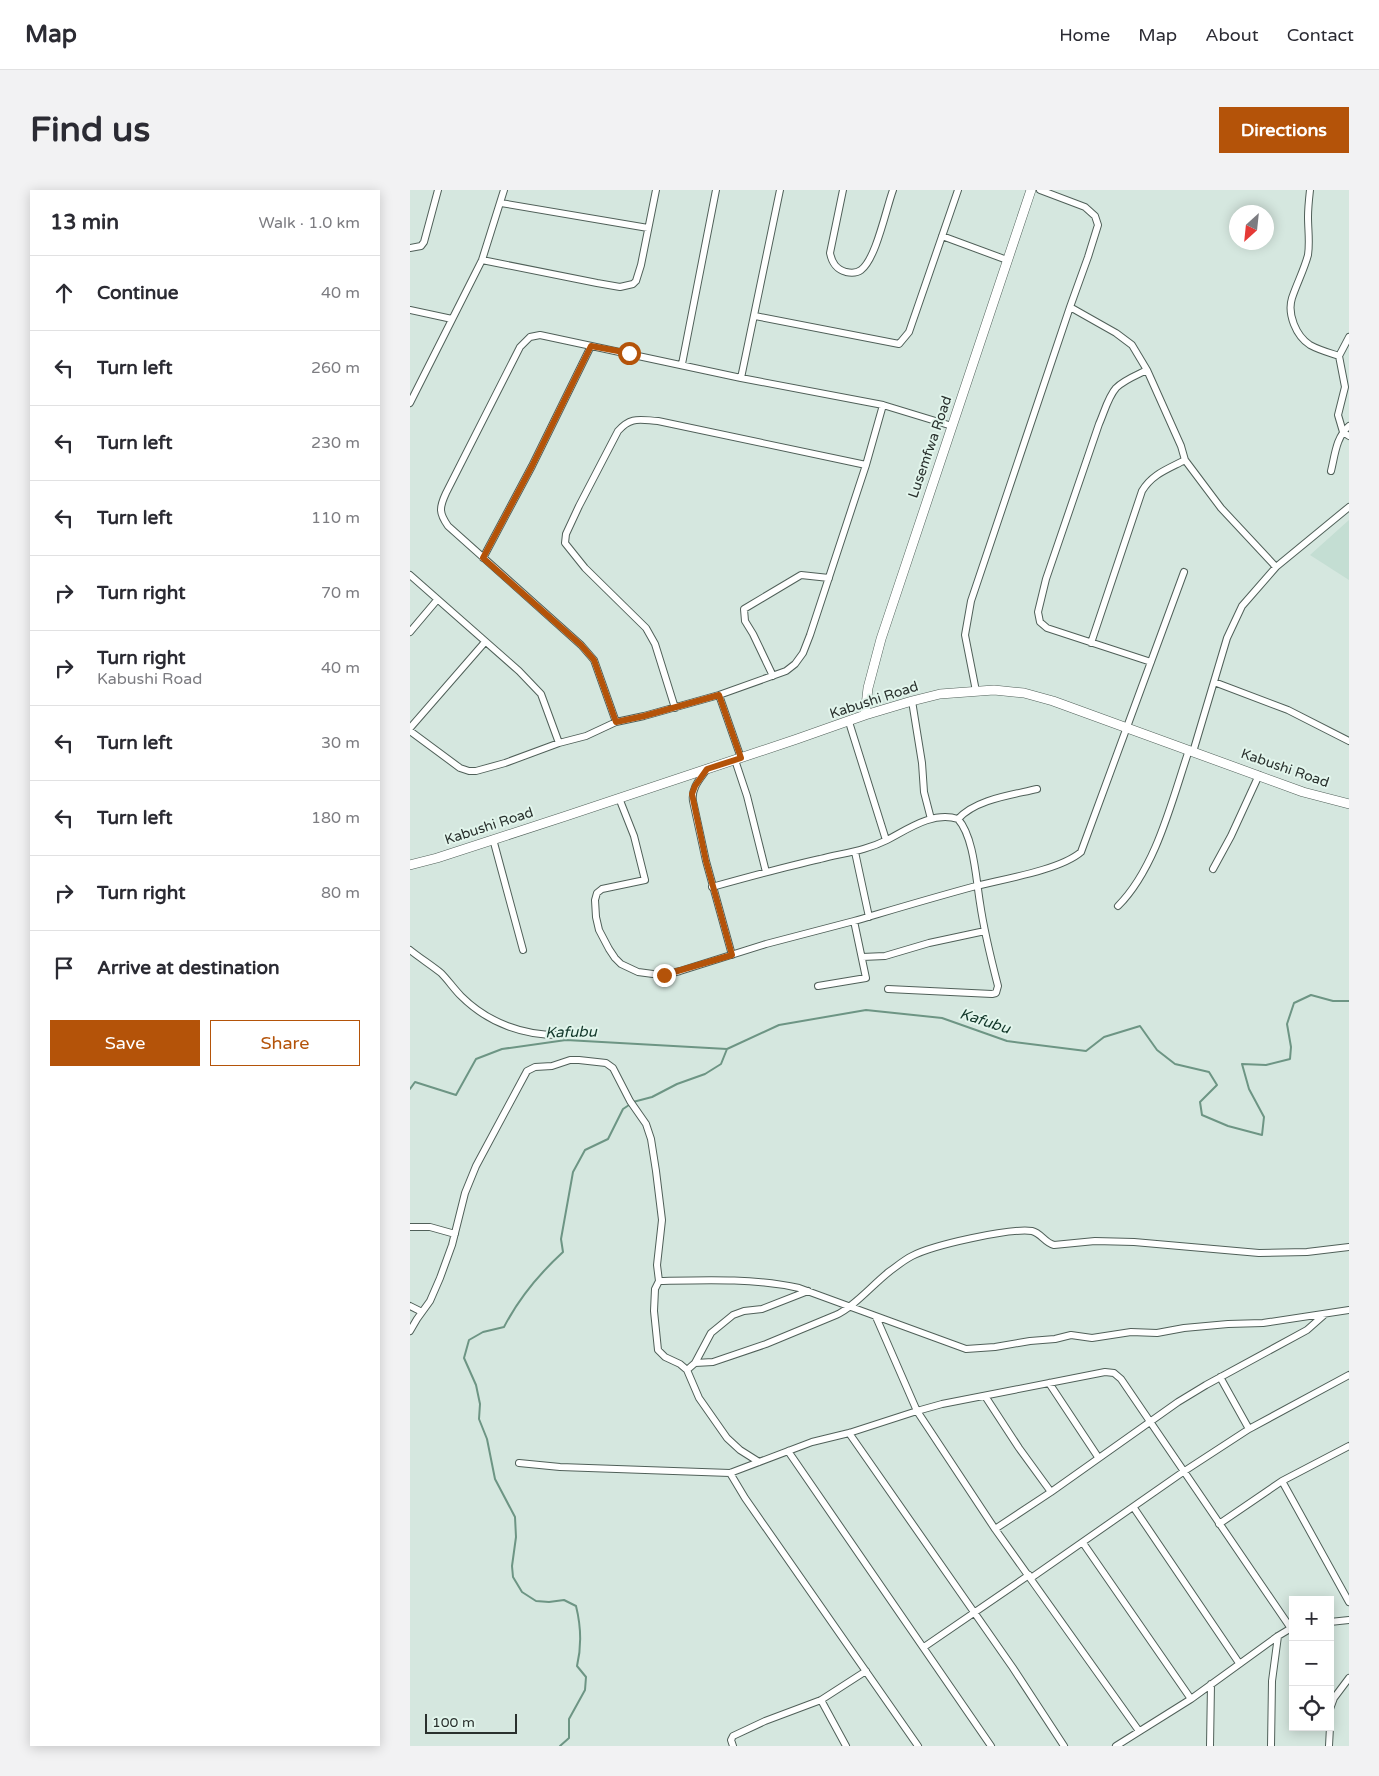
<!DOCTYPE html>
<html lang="en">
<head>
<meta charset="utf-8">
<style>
	body { margin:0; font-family:"Varela Round",sans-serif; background:#f2f2f3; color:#2b2b33 }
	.controls { position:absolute; right:15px; bottom:15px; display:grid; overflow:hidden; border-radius:0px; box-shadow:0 2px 12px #0003 }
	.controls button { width:45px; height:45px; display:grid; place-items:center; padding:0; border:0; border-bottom:1px solid #e1e1e2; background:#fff; color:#2b2b33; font:25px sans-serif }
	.compass { position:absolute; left:819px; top:15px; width:45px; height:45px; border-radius:50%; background:#fff; box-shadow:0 2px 12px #0003; rotate:207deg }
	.scale { position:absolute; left:15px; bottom:12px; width:92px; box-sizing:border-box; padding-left:5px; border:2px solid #29302d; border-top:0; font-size:14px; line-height:18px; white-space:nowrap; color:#29302d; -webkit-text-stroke:4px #e2f5ec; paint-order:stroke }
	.stop { position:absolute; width:15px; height:15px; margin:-11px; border:4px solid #b45309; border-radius:50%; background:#fff }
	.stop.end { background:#b45309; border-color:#fff; box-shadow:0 1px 5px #0008 }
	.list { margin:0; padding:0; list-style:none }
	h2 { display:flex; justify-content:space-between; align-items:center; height:65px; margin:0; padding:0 20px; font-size:21px }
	h2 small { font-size:16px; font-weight:400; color:#7c7c81 }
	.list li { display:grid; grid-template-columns:32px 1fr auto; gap:15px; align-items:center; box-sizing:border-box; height:75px; padding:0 20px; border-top:1px solid #e1e1e2 }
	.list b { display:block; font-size:19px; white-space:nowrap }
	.list p { margin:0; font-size:16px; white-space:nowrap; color:#7c7c81 }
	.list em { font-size:16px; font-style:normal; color:#7c7c81 }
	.actions { display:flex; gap:10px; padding:15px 20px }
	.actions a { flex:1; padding:11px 0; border:1px solid #b45309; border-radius:0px; text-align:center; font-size:18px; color:#b45309 }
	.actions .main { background:#b45309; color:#fff }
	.icon { flex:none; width:28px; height:28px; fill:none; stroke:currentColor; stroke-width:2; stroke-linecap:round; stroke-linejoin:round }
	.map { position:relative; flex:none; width:939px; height:1556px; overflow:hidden; border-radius:0px }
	header { display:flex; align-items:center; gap:30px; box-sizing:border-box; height:70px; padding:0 25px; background:#fff; border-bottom:1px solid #e1e1e2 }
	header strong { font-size:24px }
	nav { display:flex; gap:28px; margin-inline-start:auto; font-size:18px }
	.intro { display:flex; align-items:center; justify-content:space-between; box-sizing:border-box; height:120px; padding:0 30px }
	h1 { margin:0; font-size:35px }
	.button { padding:12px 22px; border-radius:0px; background:#b45309; color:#fff; font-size:18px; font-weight:700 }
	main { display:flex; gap:30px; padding:0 30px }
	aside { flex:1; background:#fff; border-radius:0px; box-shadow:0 2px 12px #0003 }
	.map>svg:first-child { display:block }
	.built { fill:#c4ded3 }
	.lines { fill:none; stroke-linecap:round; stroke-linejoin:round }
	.stream { stroke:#6d9584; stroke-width:2 }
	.street-casing { stroke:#506059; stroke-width:8 }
	.secondary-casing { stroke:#506059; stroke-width:10 }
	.street { stroke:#fff; stroke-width:6 }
	.secondary { stroke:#fff; stroke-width:9 }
	.route { stroke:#b45309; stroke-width:6 }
	.labels { text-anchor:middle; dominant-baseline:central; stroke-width:4; stroke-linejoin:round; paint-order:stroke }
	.street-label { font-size:14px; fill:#29302d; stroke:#e2f5ec }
	.water-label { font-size:15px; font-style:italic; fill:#12372a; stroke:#e2f5ec }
</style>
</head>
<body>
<header>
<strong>Map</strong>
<nav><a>Home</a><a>Map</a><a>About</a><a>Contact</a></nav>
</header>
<div class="intro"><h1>Find us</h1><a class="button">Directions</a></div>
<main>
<aside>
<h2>13 min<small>Walk · 1.0 km</small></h2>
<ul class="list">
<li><svg class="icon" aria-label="ahead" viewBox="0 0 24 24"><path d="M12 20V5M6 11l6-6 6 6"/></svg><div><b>Continue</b></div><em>40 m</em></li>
<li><svg class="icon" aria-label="left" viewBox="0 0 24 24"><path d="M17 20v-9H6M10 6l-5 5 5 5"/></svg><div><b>Turn left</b></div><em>260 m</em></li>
<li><svg class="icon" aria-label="left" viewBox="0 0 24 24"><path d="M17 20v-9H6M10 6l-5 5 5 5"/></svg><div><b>Turn left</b></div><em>230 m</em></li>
<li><svg class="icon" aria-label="left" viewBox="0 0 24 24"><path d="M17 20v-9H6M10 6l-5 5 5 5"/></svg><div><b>Turn left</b></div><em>110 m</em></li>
<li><svg class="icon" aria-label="right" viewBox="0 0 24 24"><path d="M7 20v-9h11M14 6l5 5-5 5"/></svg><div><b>Turn right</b></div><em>70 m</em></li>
<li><svg class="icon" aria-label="right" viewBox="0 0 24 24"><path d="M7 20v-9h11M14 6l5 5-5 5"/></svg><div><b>Turn right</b><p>Kabushi Road</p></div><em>40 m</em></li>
<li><svg class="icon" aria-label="left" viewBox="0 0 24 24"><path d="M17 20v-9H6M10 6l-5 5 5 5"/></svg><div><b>Turn left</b></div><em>30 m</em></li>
<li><svg class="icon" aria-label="left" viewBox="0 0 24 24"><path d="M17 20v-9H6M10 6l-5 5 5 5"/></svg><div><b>Turn left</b></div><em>180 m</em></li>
<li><svg class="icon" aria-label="right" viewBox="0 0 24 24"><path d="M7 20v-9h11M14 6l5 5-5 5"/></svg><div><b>Turn right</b></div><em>80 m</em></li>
<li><svg class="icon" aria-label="arrive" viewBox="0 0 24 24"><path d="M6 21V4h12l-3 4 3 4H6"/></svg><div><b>Arrive at destination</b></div></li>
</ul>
<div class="actions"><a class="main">Save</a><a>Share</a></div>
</aside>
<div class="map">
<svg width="939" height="1556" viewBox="0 0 939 1556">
	<rect width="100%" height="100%" fill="#d5e7df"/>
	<path class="built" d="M939 330V390L900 365Z"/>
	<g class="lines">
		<path class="stream" d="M0 899 5 892 46 905 66 869 92 859 156 850 317 859 369 835 456 820 532 828 597 851 676 861 694 847 730 836 747 860 765 874 799 882 807 895 790 912 792 925 818 936 852 945 854 927 839 899 832 874 856 875 880 869 881 857 877 834 884 813 901 805 923 811H939
			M223 912 242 907 267 894 295 884 311 874 317 859
			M150 1556 159 1548V1529L175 1500 176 1487 167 1476C172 1455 171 1436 166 1416L154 1410 139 1412 126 1411 112 1402 103 1387 102 1376 106 1347 105 1327 85 1289 77 1249 69 1229 70 1214 66 1195 54 1168 59 1150 73 1142 94 1137C109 1108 129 1084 153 1062L151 1049 163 982 175 960 198 949 213 919 219 915"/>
		<defs>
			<path id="street" d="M433 0 420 63C422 73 426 79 436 82 441 83 447 83 451 80 466 69 476 19 483 0
				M900 0C899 9 898 18 898 27 898 40 900 52 898 65 894 80 887 93 882 108 877 124 886 146 900 155 909 160 920 163 929 166
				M91 13 238 38
				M532 46 597 70
				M0 58 11 56 14 52 28 0
				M72 70 187 93 210 97 223 94 226 91 231 75 246 0
				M660 117 706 143 722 155 737 180 771 256 775 270 811 318 866 377
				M0 120 42 129
				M345 126 489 154 499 142 548 0
				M939 147 929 166 935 197 928 225 933 242 939 246
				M272 174 306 0
				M737 180C727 185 714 190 706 198 698 207 694 223 689 234L636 389 628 422 630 432 637 438 741 472
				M331 188 370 0
				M0 213 72 70 94 0
				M921 281C925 265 926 247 939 236
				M73 368 122 276 181 156
				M0 385 109 481 131 504 149 553
				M0 442 27 410
				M681 453 732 301C742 284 758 279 775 270
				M363 486 343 444 335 431 334 419 391 385 419 388
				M804 492 878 520 939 551
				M566 501 555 445 561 411 660 117 678 67 688 35 685 26 675 17 630 0
				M309 505 331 568
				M502 511 512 573 514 602 521 629
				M265 518 245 454 236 438 175 378 155 353 156 344 169 316 208 241C221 226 230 230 248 231L456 275
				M206 532 184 470 171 455 38 336C29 323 29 318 36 303L110 157 120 147 130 145 331 188 473 215 542 236
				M439 532 476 650
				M0 538 75 452
				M0 541 50 578 59 581H66L95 573 149 553 176 546 206 532 234 526 309 505 376 481 385 474 393 463 400 445 456 275 473 215
				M783 562 817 448 832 416 866 377 939 317
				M325 570 337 606 356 682
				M297 579C290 589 281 598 283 611L296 671 322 765
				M209 608 224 646 235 690 192 699 187 703 185 710 186 727 189 740 199 759 205 768 211 774 228 782 243 784 254 785 270 781 356 754 444 731
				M548 629C566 609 602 605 627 599
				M83 649 113 760
				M445 662 459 727
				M803 679 821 646 849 585
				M302 697C338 687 374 677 410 669 433 663 455 661 477 650 498 639 523 621 548 629 564 647 566 689 570 713 574 741 581 769 588 796L586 803 582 804 478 799
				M708 716C746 678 762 610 779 560
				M0 760C10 768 21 775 31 783 38 790 44 799 51 806 78 833 114 846 152 845
				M452 767 475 766 519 753 575 741
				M408 796 456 788 444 731C485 719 525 707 566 696 594 689 650 680 671 662L774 382
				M0 1037H20L45 1044
				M249 1091C295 1090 343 1088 389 1098L556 1159 585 1157 620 1151 645 1149 661 1145 682 1148 721 1142 747 1143 774 1138 818 1134 853 1133 939 1120
				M0 1116 12 1122
				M466 1127 507 1221 585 1339 729 1541
				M0 1141 7 1129 20 1111 30 1088 42 1055 55 1003 66 976 117 881 125 877 142 876 160 870H169L196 873 203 878 220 911 236 934 241 949 246 981 252 1030 247 1075 249 1091 245 1099 244 1121 248 1160 255 1167 270 1174 277 1180 289 1208 317 1248 330 1260 349 1272
				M285 1173 303 1172 356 1154 426 1125C444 1117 463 1094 480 1081 487 1076 494 1070 502 1066 523 1055 599 1038 622 1041 631 1043 635 1053 644 1055L685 1051 724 1052 849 1063 897 1062 939 1057
				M277 1180 285 1173 301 1143 323 1125 334 1121 352 1119 398 1101
				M810 1187 839 1239
				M639 1193 688 1267
				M575 1206 609 1258 641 1302
				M439 1243 603 1478 654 1556
				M378 1261 581 1556
				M109 1273 150 1277 320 1283 402 1252 439 1243 507 1221 532 1214 695 1182 704 1183 711 1189 880 1437
				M320 1283 335 1308 508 1556
				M872 1291 939 1412
				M724 1318 829 1473
				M809 1334 872 1291 939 1256
				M585 1339 641 1302 768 1212 796 1195 897 1140 914 1125
				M673 1353 781 1509
				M621 1388 773 1282 839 1239 939 1185
				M920 1432 939 1430
				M514 1457 619 1385
				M411 1510 436 1556
				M920 1519 924 1508 939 1488
				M323 1556 321 1550 323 1546 355 1531 411 1510 456 1481
				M706 1556 781 1509 868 1446 883 1437
				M800 1556 801 1494
				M861 1556 862 1491 868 1446
				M919 1556 920 1537"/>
			<path id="secondary" d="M455 525 458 498 471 449 621 0
				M0 675 27 668 156 626 387 549 455 525 502 511 530 504 584 500 614 503 643 511 893 602 939 614"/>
		</defs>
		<use href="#street" class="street-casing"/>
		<use href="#secondary" class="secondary-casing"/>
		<use href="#street" class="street"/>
		<use href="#secondary" class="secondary"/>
	</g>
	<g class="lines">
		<path class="route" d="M219 163 181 156 122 276 73 368 171 455 184 470 206 532 234 526 309 505 331 568 297 579 285 596 282 604 296 671 322 765 254 785"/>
	</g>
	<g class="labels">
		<g class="street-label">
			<text transform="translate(520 257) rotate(-71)">Lusemfwa Road</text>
			<text transform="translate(464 510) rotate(-18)">Kabushi Road</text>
			<text transform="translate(875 578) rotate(19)">Kabushi Road</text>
			<text transform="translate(79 636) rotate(-18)">Kabushi Road</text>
		</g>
		<g class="water-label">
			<text transform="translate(575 831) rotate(18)">Kafubu</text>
			<text transform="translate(161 842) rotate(-1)">Kafubu</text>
		</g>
	</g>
</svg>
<div class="controls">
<button>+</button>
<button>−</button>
<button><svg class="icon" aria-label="locate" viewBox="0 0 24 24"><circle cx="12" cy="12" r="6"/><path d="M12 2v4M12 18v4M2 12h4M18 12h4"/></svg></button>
</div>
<svg class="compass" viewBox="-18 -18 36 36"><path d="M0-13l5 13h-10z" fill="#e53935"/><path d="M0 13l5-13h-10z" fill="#7c7c81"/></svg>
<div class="scale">100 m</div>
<div class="stop" style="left:219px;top:163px"></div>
<div class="stop end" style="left:254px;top:785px"></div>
</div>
</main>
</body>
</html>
